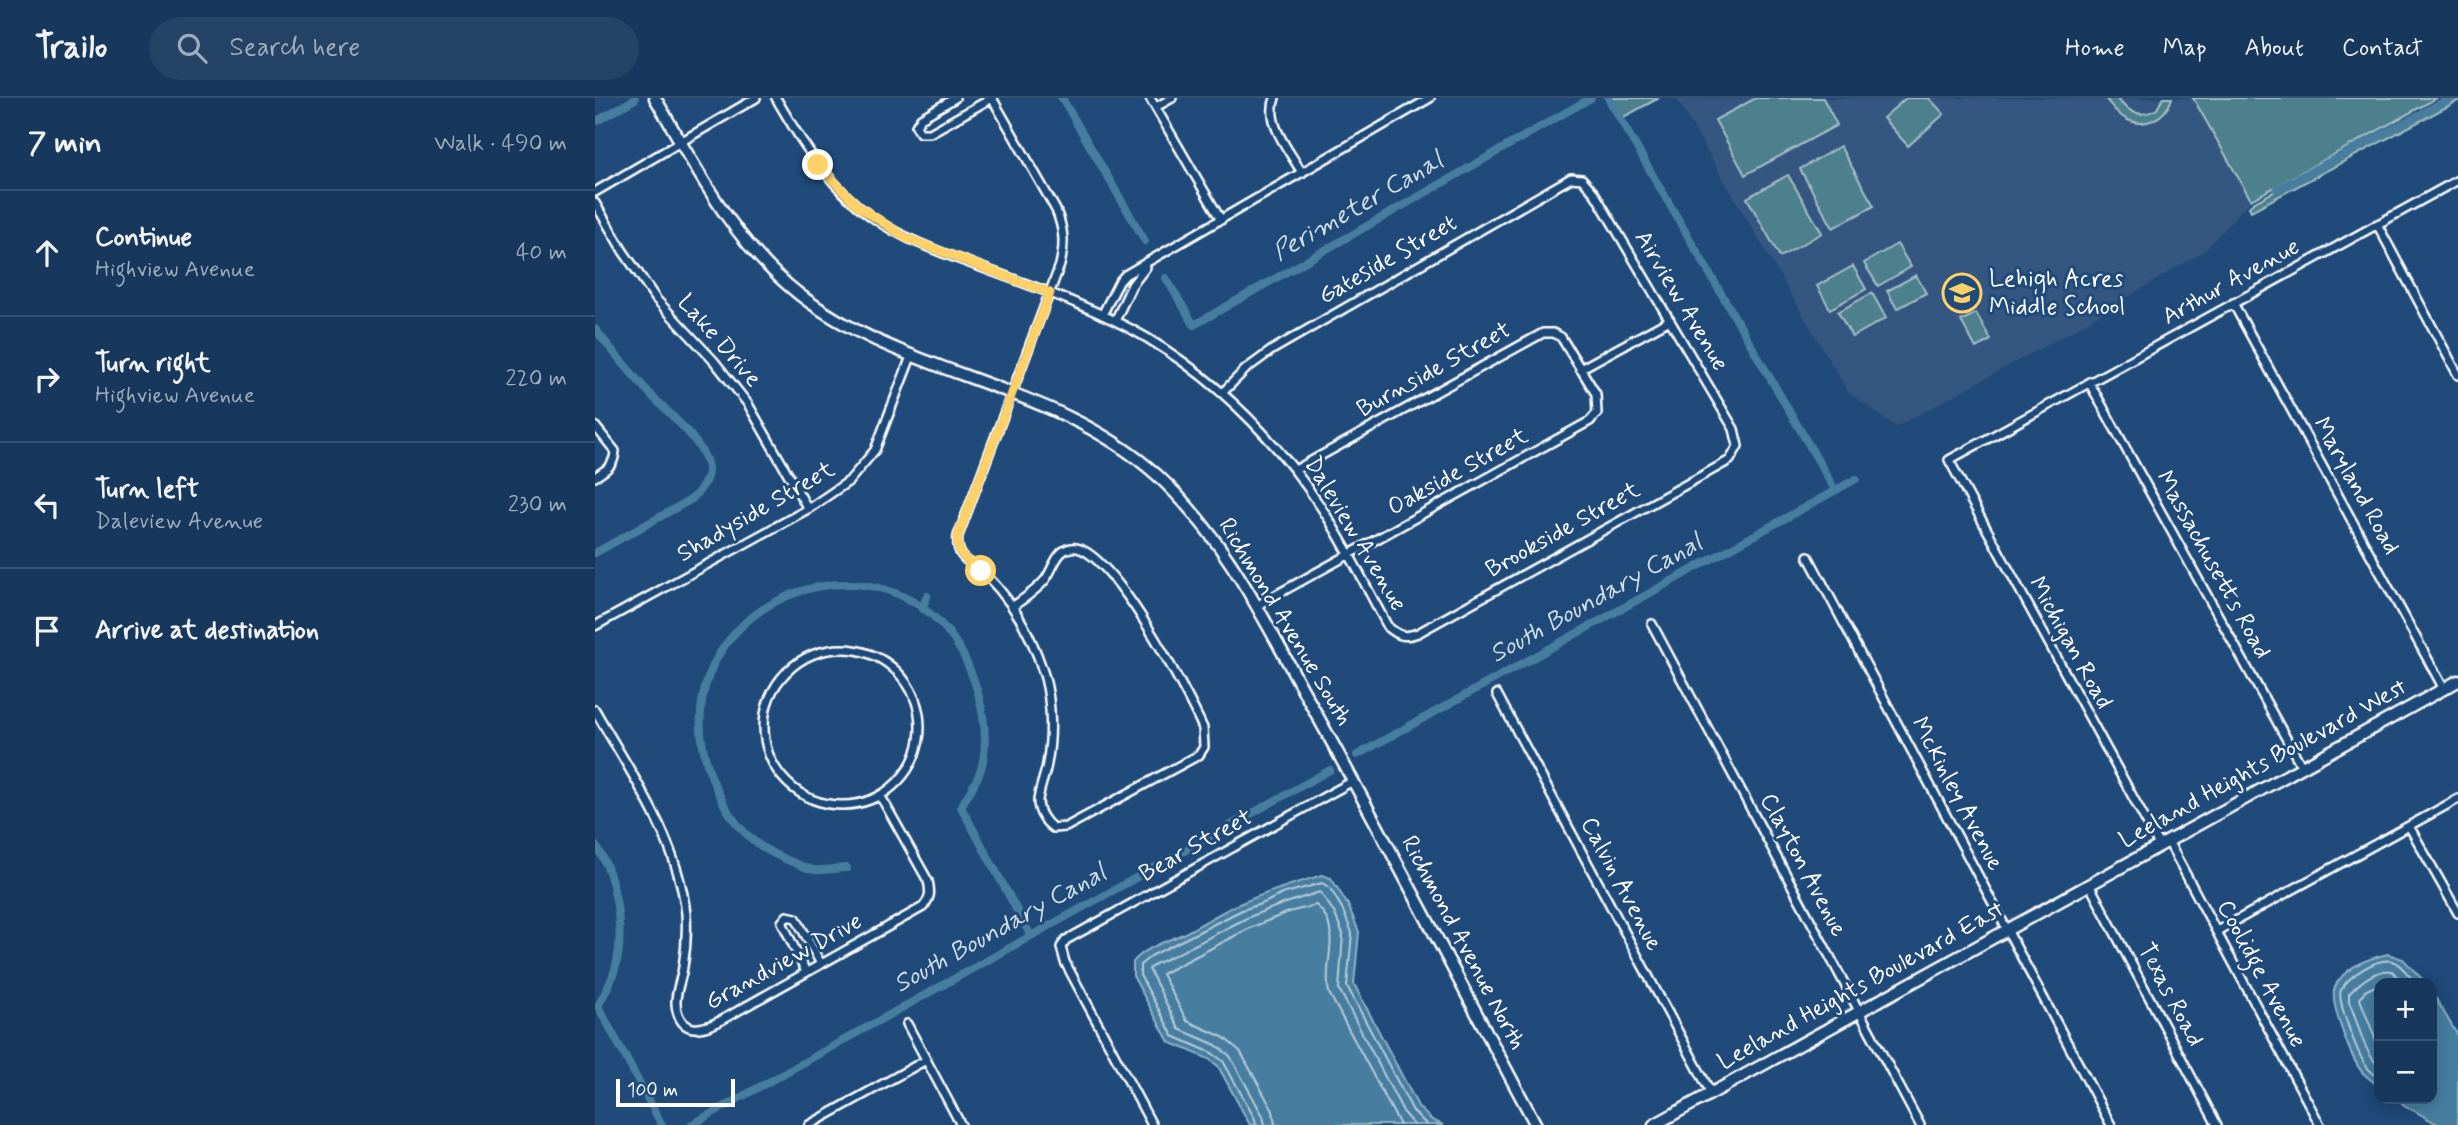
<!DOCTYPE html>
<html lang="en">
<head>
<meta charset="utf-8">
<style>
	body { margin:0; font-family:Mynerve,sans-serif; background:#244365; color:#f1f3f6 }
	.controls { position:absolute; right:21px; bottom:21px; display:grid; overflow:hidden; border-radius:14px; box-shadow:0 4px 18px #0003 }
	.controls button { width:63px; height:63px; display:grid; place-items:center; padding:0; border:0; border-bottom:2px solid #365272; background:#17385c; color:#f1f3f6; font:35px sans-serif }
	.scale { position:absolute; left:21px; bottom:18px; width:119px; box-sizing:border-box; padding-left:7px; border:4px solid #fff; border-top:0; font-size:19px; line-height:24px; white-space:nowrap; color:#fff; -webkit-text-stroke:5px #1f4a7a; paint-order:stroke }
	.stop { position:absolute; width:21px; height:21px; margin:-16px; border:5px solid #ffd166; border-radius:50%; background:#fff }
	.stop.end { background:#ffd166; border-color:#fff; box-shadow:0 2px 7px #0008 }
	.list { margin:0; padding:0; list-style:none }
	h2 { display:flex; justify-content:space-between; align-items:center; height:91px; margin:0; padding:0 28px; font-size:30px }
	h2 small { font-size:23px; font-weight:400; color:#9eacbb }
	.list li { display:grid; grid-template-columns:46px 1fr auto; gap:21px; align-items:center; box-sizing:border-box; height:126px; padding:0 28px; border-top:2px solid #365272 }
	.list b { display:block; font-size:26px; white-space:nowrap }
	.list p { margin:0; font-size:23px; white-space:nowrap; color:#9eacbb }
	.list em { font-size:23px; font-style:normal; color:#9eacbb }
	.icon { flex:none; width:38px; height:38px; fill:none; stroke:currentColor; stroke-width:2; stroke-linecap:round; stroke-linejoin:round }
	.map { position:relative; flex:none; width:1863px; height:1027px; overflow:hidden }
	header { display:flex; align-items:center; gap:42px; box-sizing:border-box; height:98px; padding:0 35px; background:#17385c; border-bottom:2px solid #365272 }
	header strong { font-size:33px }
	nav { display:flex; gap:38px; margin-inline-start:auto; font-size:24px }
	.search { width:490px; height:63px; background:#244365; display:flex; align-items:center; gap:18px; box-sizing:border-box; padding:0 24px; border-radius:38px; color:#9eacbb; font-size:26px }
	main { display:flex }
	aside { flex:1; background:#17385c }
	.map>svg:first-child { display:block }
	.built { fill:#365681 }
	.green { fill:#4c808c; stroke:#a6c0c6; stroke-width:2 }
	.water { fill:#467ea0; stroke:#90b2c6; stroke-width:2 }
	.lines { fill:none; stroke-linecap:round; stroke-linejoin:round }
	.shore { stroke:#b5cbd9; stroke-width:2 }
	.canal { stroke:#467ea0; stroke-width:8 }
	.street-casing { stroke:#fff; stroke-width:12 }
	.secondary-casing { stroke:#fff; stroke-width:15 }
	.street { stroke:#1f4a7a; stroke-width:7 }
	.secondary { stroke:#1f4a7a; stroke-width:10 }
	.route { stroke:#ffd166; stroke-width:9 }
	.labels { text-anchor:middle; dominant-baseline:central; stroke-width:6; stroke-linejoin:round; paint-order:stroke }
	.street-label { font-size:24px; fill:#fff; stroke:#1f4a7a }
	.poi-label { font-size:24px; fill:#fff; stroke:#1f4a7a; text-anchor:start }
	.water-label { font-size:26px; font-style:italic; fill:#d1dfe7; stroke:#1f4a7a }
</style>
</head>
<body>
<header>
<strong>Trailo</strong>
<div class="search"><svg class="icon" aria-label="search" viewBox="0 0 24 24"><circle cx="10" cy="10" r="6"/><path d="M15 15l6 6"/></svg>Search here</div>
<nav><a>Home</a><a>Map</a><a>About</a><a>Contact</a></nav>
</header>
<main>
<aside>
<h2>7 min<small>Walk · 490 m</small></h2>
<ul class="list">
<li><svg class="icon" aria-label="ahead" viewBox="0 0 24 24"><path d="M12 20V5M6 11l6-6 6 6"/></svg><div><b>Continue</b><p>Highview Avenue</p></div><em>40 m</em></li>
<li><svg class="icon" aria-label="right" viewBox="0 0 24 24"><path d="M7 20v-9h11M14 6l5 5-5 5"/></svg><div><b>Turn right</b><p>Highview Avenue</p></div><em>220 m</em></li>
<li><svg class="icon" aria-label="left" viewBox="0 0 24 24"><path d="M17 20v-9H6M10 6l-5 5 5 5"/></svg><div><b>Turn left</b><p>Daleview Avenue</p></div><em>230 m</em></li>
<li><svg class="icon" aria-label="arrive" viewBox="0 0 24 24"><path d="M6 21V4h12l-3 4 3 4H6"/></svg><div><b>Arrive at destination</b></div></li>
</ul>
</aside>
<div class="map">
<svg width="1863" height="1027" viewBox="0 0 1863 1027">
	<rect width="100%" height="100%" fill="#1f4a7a"/>
	<filter id="ink" filterUnits="userSpaceOnUse"><feTurbulence type="fractalNoise" baseFrequency=".0143" numOctaves="2"/><feDisplacementMap in="SourceGraphic" scale="14" xChannelSelector="R" yChannelSelector="G"/><feConvolveMatrix kernelMatrix="1 2 1 2 8 2 1 2 1" color-interpolation-filters="sRGB"/></filter>
	<g filter="url(#ink)">
		<path class="built" d="M1081 0H1598L1656 102 1609 153 1470 237 1301 329 1253 294Z"/>
		<path class="green" d="M1013 0H1064L1025 21Z
			M1161 0H1228L1242 27 1150 77 1120 22Z
			M1311 0H1334L1349 16 1313 48 1288 20Z
			M1510 0H1521C1534 14 1544 21 1562 11L1568 0H1577C1571 20 1550 31 1531 21 1522 16 1516 7 1510 0Z
			M1598 0H1842L1656 102Z
			M1850 0H1863V3L1656 113 1654 109 1658 105Z
			M1245 48 1279 108 1238 130 1205 71Z
			M1193 77 1227 135 1185 159 1152 100Z
			M1302 146 1316 169 1283 188 1269 165Z
			M1258 168 1271 191 1235 211 1222 188Z
			M1321 177 1331 195 1302 211 1292 193Z
			M1277 195 1291 220 1257 239 1243 214Z
			M1381 215 1396 242 1381 250 1366 223Z"/>
		<path class="water" d="M727 777 736 780 753 807 764 834 759 886 824 1010 837 1022 848 1027H655L623 968 614 961 574 944 538 878V864C550 849 573 843 590 835 608 826 625 814 644 806 671 794 698 786 727 777Z
			M1793 856 1808 861 1831 885H1784V987C1777 984 1773 980 1767 974 1757 962 1733 903 1740 889 1749 869 1774 860 1793 856Z
			M1837 894 1863 938V1027H1844L1809 1007 1803 1001H1837Z"/>
		<g class="lines">
			<path class="shore" d="M1784 886 1770 893 1765 901 1784 951
				M1784 968C1767 953 1764 924 1754 904V896C1765 884 1780 871 1797 873L1809 885
				M1784 979C1780 977 1775 973 1772 969 1764 959 1741 902 1746 892 1753 878 1781 860 1797 863 1807 866 1814 879 1821 885
				M661 1027 660 1021 628 963 617 955 578 938 545 877V867L556 858 647 812 669 805 687 796 727 785 735 790 747 810 757 835 752 888 818 1013 832 1027
				M670 1027 668 1018 635 958 621 947 584 931 554 871 560 866C591 853 619 836 648 822 673 810 699 802 725 794L739 814 748 836 744 891 810 1017 819 1027
				M680 1027 678 1013 645 953 628 939 592 923 567 876 655 830 694 814 721 807C749 831 727 864 734 895L805 1027"/>
			<path class="canal" d="M467 0 550 143
				M1013 0 1240 392
				M0 24 40 1
				M1682 91 1857 0
				M571 180 599 227 996 0
				M0 231C18 254 37 276 56 297 72 314 115 349 113 374 112 385 104 393 97 401L0 455
				M327 511 332 498
				M762 657 1261 381
				M0 747C20 772 29 832 22 863 19 879 11 893 3 908L67 1027
				M252 770C242 770 230 773 220 772 214 771 206 768 200 765 168 754 145 736 129 706 24 513 304 397 375 572 387 601 395 640 386 671 382 684 372 697 366 709L436 838
				M96 1027 735 672"/>
			<defs>
				<path id="street" d="M181 0C204 40 228 79 264 109 297 137 337 151 377 166 436 188 498 208 552 240 623 283 680 340 726 409 751 447 771 489 793 529 804 538 809 540 823 535L1119 371 1135 362 1143 348 1139 331 1000 96 987 81 976 80 677 252 651 271 627 295
					M360 0 326 20 321 28 325 35H335L397 0
					M397 0 461 112C469 132 470 146 465 167L363 438C360 462 377 464 392 478 420 506 439 542 450 580 457 607 457 639 452 666 450 678 444 691 443 703 443 714 450 724 458 730L471 729 604 657 609 649 608 630C594 599 513 442 476 450 461 452 458 472 450 482 441 493 428 501 417 509
					M555 0 626 122
					M680 0C670 26 695 53 707 75
					M561 9 577 0
					M0 94 161 0
					M0 105 28 153 61 201 119 263 153 306 213 411
					M1782 126 1863 277
					M1638 205 1849 591
					M507 217 524 184 530 177 835 0
					M520 223 537 187 551 169
					M985 271 1075 222
					M1494 284 1707 669
					M0 328 20 353C19 368 12 371 0 379
					M1213 458 1516 1027
					M661 508 995 323 1002 315 1001 296 966 239 958 235H948L700 372
					M1057 526 1325 1027
					M0 528 213 411 254 383 280 352 317 256
					M169 629a78 78 0 1 1 156 0a78 78 0 1 1-156 0Z
					M902 596 1116 995
					M0 612C36 676 83 741 91 816 92 833 91 852 88 869 86 884 77 901 83 916 90 936 108 931 123 924L328 809C335 800 336 795 333 783L285 697
					M1814 728 1863 815
					M1573 743 1725 1027
					M1564 747 1354 362 1863 82
					M1494 786 1622 1027
					M1622 833 1863 701
					M211 874 187 824 192 818 201 820 226 866
					M312 926 366 1027
					M214 1027 331 962
					M557 1027 470 864 466 849 471 842 758 683"/>
				<path id="secondary" d="M60 0C102 71 138 145 205 197 313 280 459 284 562 377 633 442 672 528 718 610 795 748 866 888 941 1027
					M1059 1027 1863 583"/>
			</defs>
			<use href="#street" class="street-casing"/>
			<use href="#secondary" class="secondary-casing"/>
			<use href="#street" class="street"/>
			<use href="#secondary" class="secondary"/>
		</g>
	</g>
	<g class="lines" filter="url(#ink)">
		<path class="route" d="M223 67 263 108 311 140 455 195 363 438C361 457 372 463 386 473"/>
	</g>
	<defs>
		<symbol id="school-ring" viewBox="-11 -11 22 22"><circle r="9.5" fill="#1f4a7a" stroke="#ffd166" stroke-width="1.5"/><path d="M0-5L7-2L0 1L-7-2ZM-4 1L0 2.5L4 1V4Q0 6-4 4Z" fill="#ffd166"/></symbol>
	</defs>
	<g fill-rule="evenodd">
		<use href="#school-ring" x="1345" y="173" width="44" height="44"/>
	</g>
	<g class="labels">
		<g class="street-label">
			<text transform="translate(793 162) rotate(-30)">Gateside Street</text>
			<text transform="translate(1636 184) rotate(-29)">Arthur Avenue</text>
			<text transform="translate(1086 203) rotate(59)">Airview Avenue</text>
			<text transform="translate(124 243) rotate(49)">Lake Drive</text>
			<text transform="translate(839 272) rotate(-29)">Burnside Street</text>
			<text transform="translate(863 374) rotate(-29)">Oakside Street</text>
			<text transform="translate(1761 388) rotate(61)">Maryland Road</text>
			<text transform="translate(161 414) rotate(-30)">Shadyside Street</text>
			<text transform="translate(968 432) rotate(-29)">Brookside Street</text>
			<text transform="translate(760 436) rotate(59)">Daleview Avenue</text>
			<text transform="translate(1618 467) rotate(61)">Massachusetts Road</text>
			<text transform="translate(690 524) rotate(59)">Richmond Avenue South</text>
			<text transform="translate(1475 545) rotate(61)">Michigan Road</text>
			<text transform="translate(1668 666) rotate(-29)">Leeland Heights Boulevard West</text>
			<text transform="translate(1362 696) rotate(62)">McKinley Avenue</text>
			<text transform="translate(601 748) rotate(-29)">Bear Street</text>
			<text transform="translate(1208 767) rotate(62)">Clayton Avenue</text>
			<text transform="translate(1026 786) rotate(62)">Calvin Avenue</text>
			<text transform="translate(868 845) rotate(62)">Richmond Avenue North</text>
			<text transform="translate(189 864) rotate(-29)">Grandview Drive</text>
			<text transform="translate(1666 876) rotate(62)">Coolidge Avenue</text>
			<text transform="translate(1266 888) rotate(-29)">Leeland Heights Boulevard East</text>
			<text transform="translate(1575 897) rotate(62)">Texas Road</text>
		</g>
		<g class="poi-label">
			<text x="1394" y="181">Lehigh Acres<tspan x="1394" dy="28">Middle School</tspan></text>
		</g>
		<g class="water-label">
			<text transform="translate(763 109) rotate(-30)">Perimeter Canal</text>
			<text transform="translate(1001 501) rotate(-29)">South Boundary Canal</text>
			<text transform="translate(405 831) rotate(-29)">South Boundary Canal</text>
		</g>
	</g>
</svg>
<div class="controls">
<button>+</button>
<button>−</button>
</div>
<div class="scale">100 m</div>
<div class="stop" style="left:386px;top:473px"></div>
<div class="stop end" style="left:223px;top:67px"></div>
</div>
</main>
</body>
</html>
